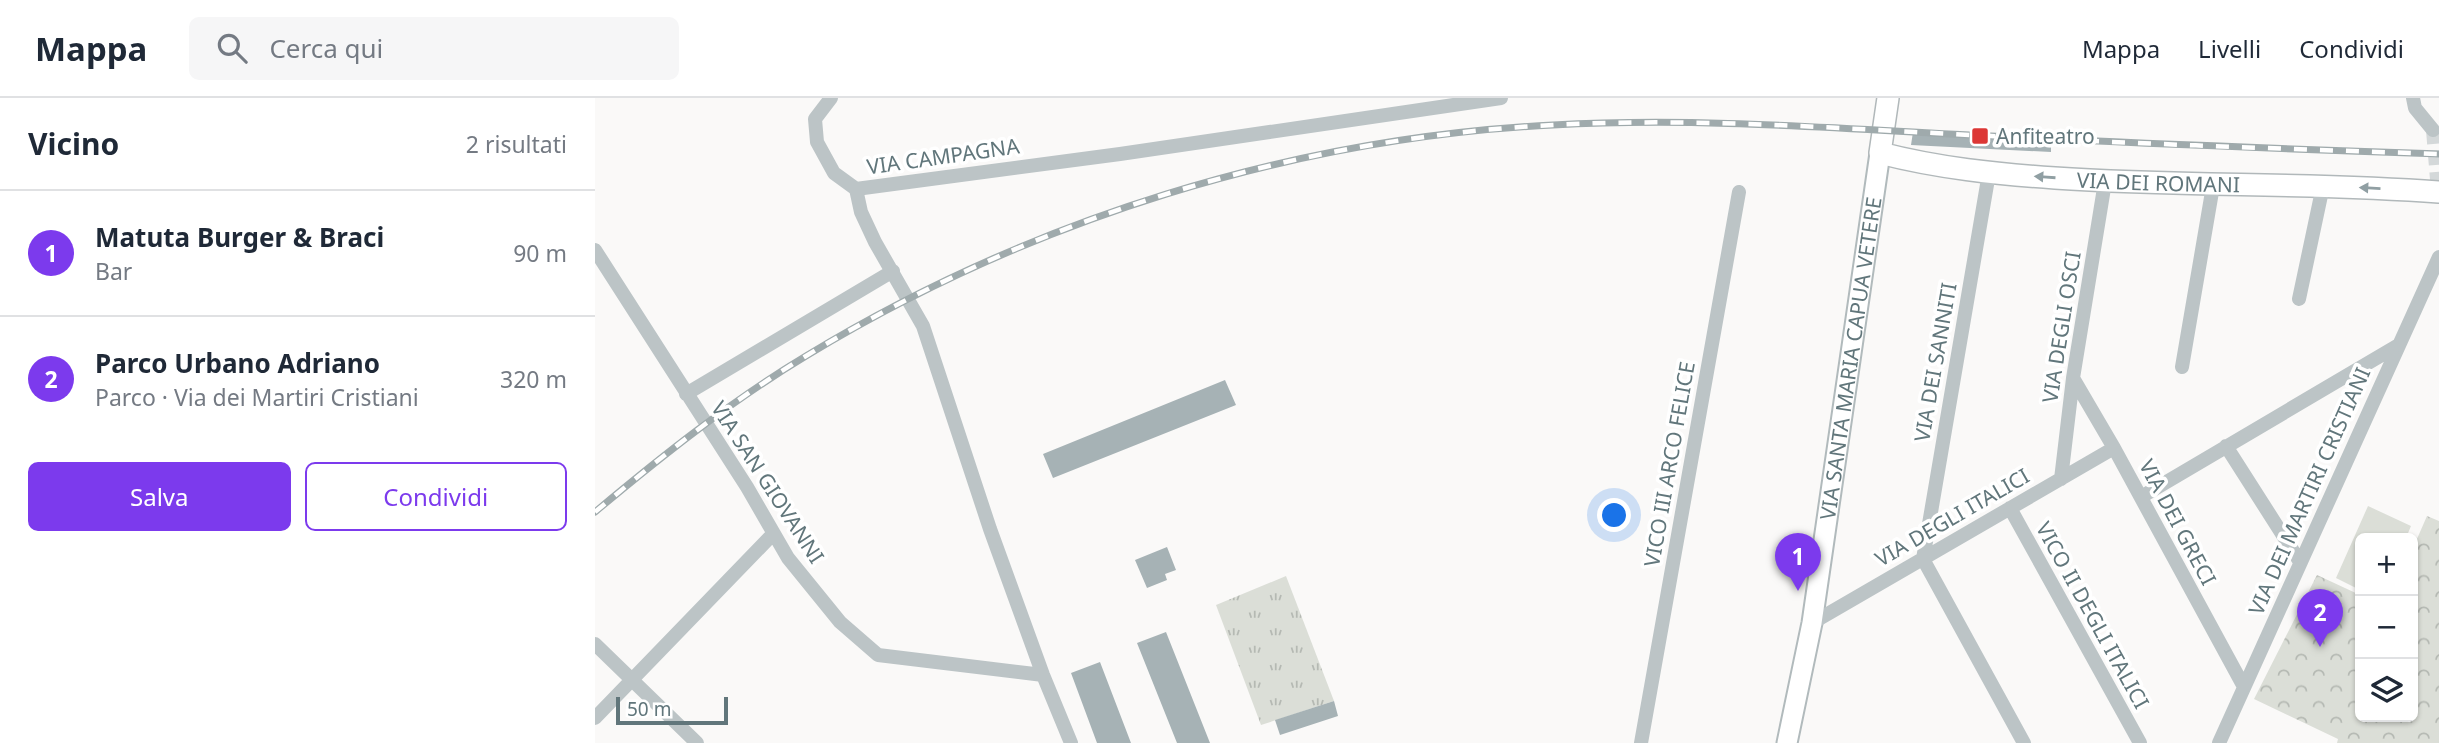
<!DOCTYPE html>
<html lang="it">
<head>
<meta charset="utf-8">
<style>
	body { margin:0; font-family:"Noto Sans",sans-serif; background:#f6f6f7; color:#1f2937 }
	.controls { position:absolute; right:21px; bottom:21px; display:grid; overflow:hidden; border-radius:10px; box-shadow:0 2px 5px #0004 }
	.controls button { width:63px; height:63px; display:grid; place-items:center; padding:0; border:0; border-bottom:2px solid #e0e1e3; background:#fff; color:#1f2937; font:35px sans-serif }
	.scale { position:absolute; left:21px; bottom:18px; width:112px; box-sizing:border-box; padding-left:7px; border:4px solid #61767b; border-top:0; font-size:19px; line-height:24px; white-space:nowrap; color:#61767b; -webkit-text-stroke:5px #fff; paint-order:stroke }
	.you { position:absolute; left:1020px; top:418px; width:24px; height:24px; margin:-18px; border:5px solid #fff; border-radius:50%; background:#1a73e8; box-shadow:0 0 0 10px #1a73e833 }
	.badge { display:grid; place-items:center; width:46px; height:46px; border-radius:50%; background:#7c3aed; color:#fff; font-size:23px; font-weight:700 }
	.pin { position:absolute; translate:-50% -58px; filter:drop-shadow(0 2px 4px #0008) }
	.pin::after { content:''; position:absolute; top:37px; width:24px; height:21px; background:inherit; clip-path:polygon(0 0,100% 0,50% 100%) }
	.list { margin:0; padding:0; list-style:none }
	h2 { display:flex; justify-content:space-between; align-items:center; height:91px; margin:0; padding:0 28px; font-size:30px }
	h2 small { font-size:23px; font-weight:400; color:#747a83 }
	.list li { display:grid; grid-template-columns:46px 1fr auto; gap:21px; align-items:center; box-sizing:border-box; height:126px; padding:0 28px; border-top:2px solid #e0e1e3 }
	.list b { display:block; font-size:26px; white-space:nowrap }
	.list p { margin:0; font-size:23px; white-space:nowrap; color:#747a83 }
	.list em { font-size:23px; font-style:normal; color:#747a83 }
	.actions { display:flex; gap:14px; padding:21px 28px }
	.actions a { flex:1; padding:16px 0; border:2px solid #7c3aed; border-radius:10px; text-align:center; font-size:24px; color:#7c3aed }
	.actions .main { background:#7c3aed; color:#fff }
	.icon { flex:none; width:38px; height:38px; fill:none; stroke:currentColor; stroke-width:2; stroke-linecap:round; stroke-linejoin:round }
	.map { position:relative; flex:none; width:1844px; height:645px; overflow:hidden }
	header { display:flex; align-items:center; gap:42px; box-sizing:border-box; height:98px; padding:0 35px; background:#fff; border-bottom:2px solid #e0e1e3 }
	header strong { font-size:33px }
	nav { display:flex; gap:38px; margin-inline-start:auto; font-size:24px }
	.search { width:490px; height:63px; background:#f6f6f7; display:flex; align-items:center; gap:18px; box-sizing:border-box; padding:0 24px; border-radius:10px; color:#747a83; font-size:26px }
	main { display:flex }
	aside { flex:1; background:#fff }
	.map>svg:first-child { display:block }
	.grass { fill:url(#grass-tufts) }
	.forest { fill:url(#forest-crowns) }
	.pitch { fill:#dbded7 }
	.building { fill:#a6b2b5 }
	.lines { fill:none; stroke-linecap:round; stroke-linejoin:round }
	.minor-tunnel { stroke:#d4d8d9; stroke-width:14; stroke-dasharray:14 7; stroke-linecap:butt }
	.secondary-casing { stroke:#b1babc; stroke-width:23 }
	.primary-casing { stroke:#b1b8ba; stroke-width:24 }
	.minor { stroke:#bcc4c6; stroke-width:14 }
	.secondary { stroke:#fff; stroke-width:19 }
	.primary { stroke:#fff; stroke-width:21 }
	.rail-casing { stroke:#9faaac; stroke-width:7 }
	.rail { stroke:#fff; stroke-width:4.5; stroke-dasharray:13; stroke-linecap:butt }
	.oneway { fill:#909fa3 }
	.poi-dot { fill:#dc3735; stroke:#fff; stroke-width:2.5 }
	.labels { text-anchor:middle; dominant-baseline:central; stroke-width:7; stroke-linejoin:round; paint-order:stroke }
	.poi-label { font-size:21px; fill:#61767b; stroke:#fff; text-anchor:start }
	.street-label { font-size:21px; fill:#61767b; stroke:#fff }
</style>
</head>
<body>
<header>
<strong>Mappa</strong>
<div class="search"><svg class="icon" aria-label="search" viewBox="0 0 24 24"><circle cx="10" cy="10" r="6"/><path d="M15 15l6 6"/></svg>Cerca qui</div>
<nav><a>Mappa</a><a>Livelli</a><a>Condividi</a></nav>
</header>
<main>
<aside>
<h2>Vicino<small>2 risultati</small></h2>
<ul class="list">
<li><span class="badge">1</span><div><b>Matuta Burger &amp; Braci</b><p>Bar</p></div><em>90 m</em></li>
<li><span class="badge">2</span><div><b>Parco Urbano Adriano</b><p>Parco · Via dei Martiri Cristiani</p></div><em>320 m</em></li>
</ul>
<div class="actions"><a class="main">Salva</a><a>Condividi</a></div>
</aside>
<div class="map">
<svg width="1844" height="645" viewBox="0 0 1844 645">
	<defs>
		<pattern id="grass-tufts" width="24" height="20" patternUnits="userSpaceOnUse" patternTransform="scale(1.75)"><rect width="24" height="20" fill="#dbded7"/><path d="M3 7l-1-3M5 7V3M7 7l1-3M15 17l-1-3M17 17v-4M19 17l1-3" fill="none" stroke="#b5b9b3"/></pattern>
		<pattern id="forest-crowns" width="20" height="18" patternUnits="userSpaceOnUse" patternTransform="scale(1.75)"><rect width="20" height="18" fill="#dbded7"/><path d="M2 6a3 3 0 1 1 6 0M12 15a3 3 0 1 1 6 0" fill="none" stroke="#b5b9b3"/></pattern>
	</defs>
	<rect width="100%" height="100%" fill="#faf9f8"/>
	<path class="grass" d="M691 478 739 603 666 627 621 507Z"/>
	<path class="forest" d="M1832 418 1844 423V645H1742L1743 641 1659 601 1722 477 1765 497V619H1818V450Z"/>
	<path class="pitch" d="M1773 408 1816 428 1811 440H1765V492L1741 480Z"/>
	<path class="building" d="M1318 34 1456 42V54L1316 47Z
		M630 282 641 307 458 380 448 356Z
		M572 449 581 472 570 476 572 482 552 490 540 462Z
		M571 534 615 645H582L542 545Z
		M505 564 536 645H502L476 575Z
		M739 603 743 618 685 637 680 622Z"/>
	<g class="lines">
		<path class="minor-tunnel" d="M1838 32 1843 94"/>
		<defs>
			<g id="secondary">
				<path id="s1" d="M1192 645 1217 525 1285 55"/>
			</g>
			<g id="primary">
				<path id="s2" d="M1293 0 1285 55C1343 70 1401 76 1460 80 1588 89 1716 84 1844 94"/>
			</g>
		</defs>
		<use href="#secondary" class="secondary-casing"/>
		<use href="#primary" class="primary-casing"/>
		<path class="minor" d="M236 0 220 21 222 44 239 75 261 91
			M1818 0 1820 10 1838 32
			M1394 75 1328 461 1429 645
			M0 152 152 389 193 460 245 524 283 557 448 577
			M1704 201 1728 88
			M1587 269 1618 88
			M1478 280 1519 350 1649 589
			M91 296 298 173
			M1631 348 1705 464
			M1466 381 1478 280 1510 84
			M1546 399 1802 248
			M1415 410 1545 645
			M1217 525 1519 350
			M0 546 102 645
			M0 620 178 436
			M476 645 448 577 395 431 328 228 280 144 266 114 261 91 525 56 906 0
			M1046 645 1144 94
			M1624 645 1844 159"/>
		<use href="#secondary" class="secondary"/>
		<use href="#primary" class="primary"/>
		<defs>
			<path id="rail" d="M0 414C67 358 136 303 211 258 435 122 696 40 958 27 1104 19 1250 31 1396 38 1545 46 1695 51 1844 56"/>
		</defs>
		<use href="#rail" class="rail-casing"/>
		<use href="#rail" class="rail"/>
	</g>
	<defs><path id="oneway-solid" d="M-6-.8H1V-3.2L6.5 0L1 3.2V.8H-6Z" transform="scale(1.75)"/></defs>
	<g class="oneway">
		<use href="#oneway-solid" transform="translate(1450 79) rotate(-176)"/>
		<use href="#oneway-solid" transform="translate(1775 90) rotate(-177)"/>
	</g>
	<rect class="poi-dot" x="1376" y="29" width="18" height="18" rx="3.5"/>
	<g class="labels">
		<g class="poi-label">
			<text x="1401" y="38">Anfiteatro</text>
		</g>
		<g class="street-label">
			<text transform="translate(348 58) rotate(-8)">VIA CAMPAGNA</text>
			<text stroke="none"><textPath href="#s2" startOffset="336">VIA DEI ROMANI</textPath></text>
			<text transform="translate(1466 229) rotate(-81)">VIA DEGLI OSCI</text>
			<text stroke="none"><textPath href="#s1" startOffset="390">VIA SANTA MARIA CAPUA VETERE</textPath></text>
			<text transform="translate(1340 264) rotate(-80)">VIA DEI SANNITI</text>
			<text transform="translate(1074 366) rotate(-80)">VICO III ARCO FELICE</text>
			<text transform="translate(173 384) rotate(57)">VIA SAN GIOVANNI</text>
			<text transform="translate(1714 393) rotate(-66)">VIA DEI MARTIRI CRISTIANI</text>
			<text transform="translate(1357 419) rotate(-30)">VIA DEGLI ITALICI</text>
			<text transform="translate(1583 424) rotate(62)">VIA DEI GRECI</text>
			<text transform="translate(1498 517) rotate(61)">VICO II DEGLI ITALICI</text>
		</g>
	</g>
</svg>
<div class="controls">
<button>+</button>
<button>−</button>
<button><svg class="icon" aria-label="layers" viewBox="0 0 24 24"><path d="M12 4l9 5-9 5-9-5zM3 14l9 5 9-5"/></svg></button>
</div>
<div class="scale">50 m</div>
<div class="you"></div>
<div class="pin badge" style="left:1203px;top:493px">1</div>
<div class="pin badge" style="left:1725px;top:549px">2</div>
</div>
</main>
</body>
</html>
